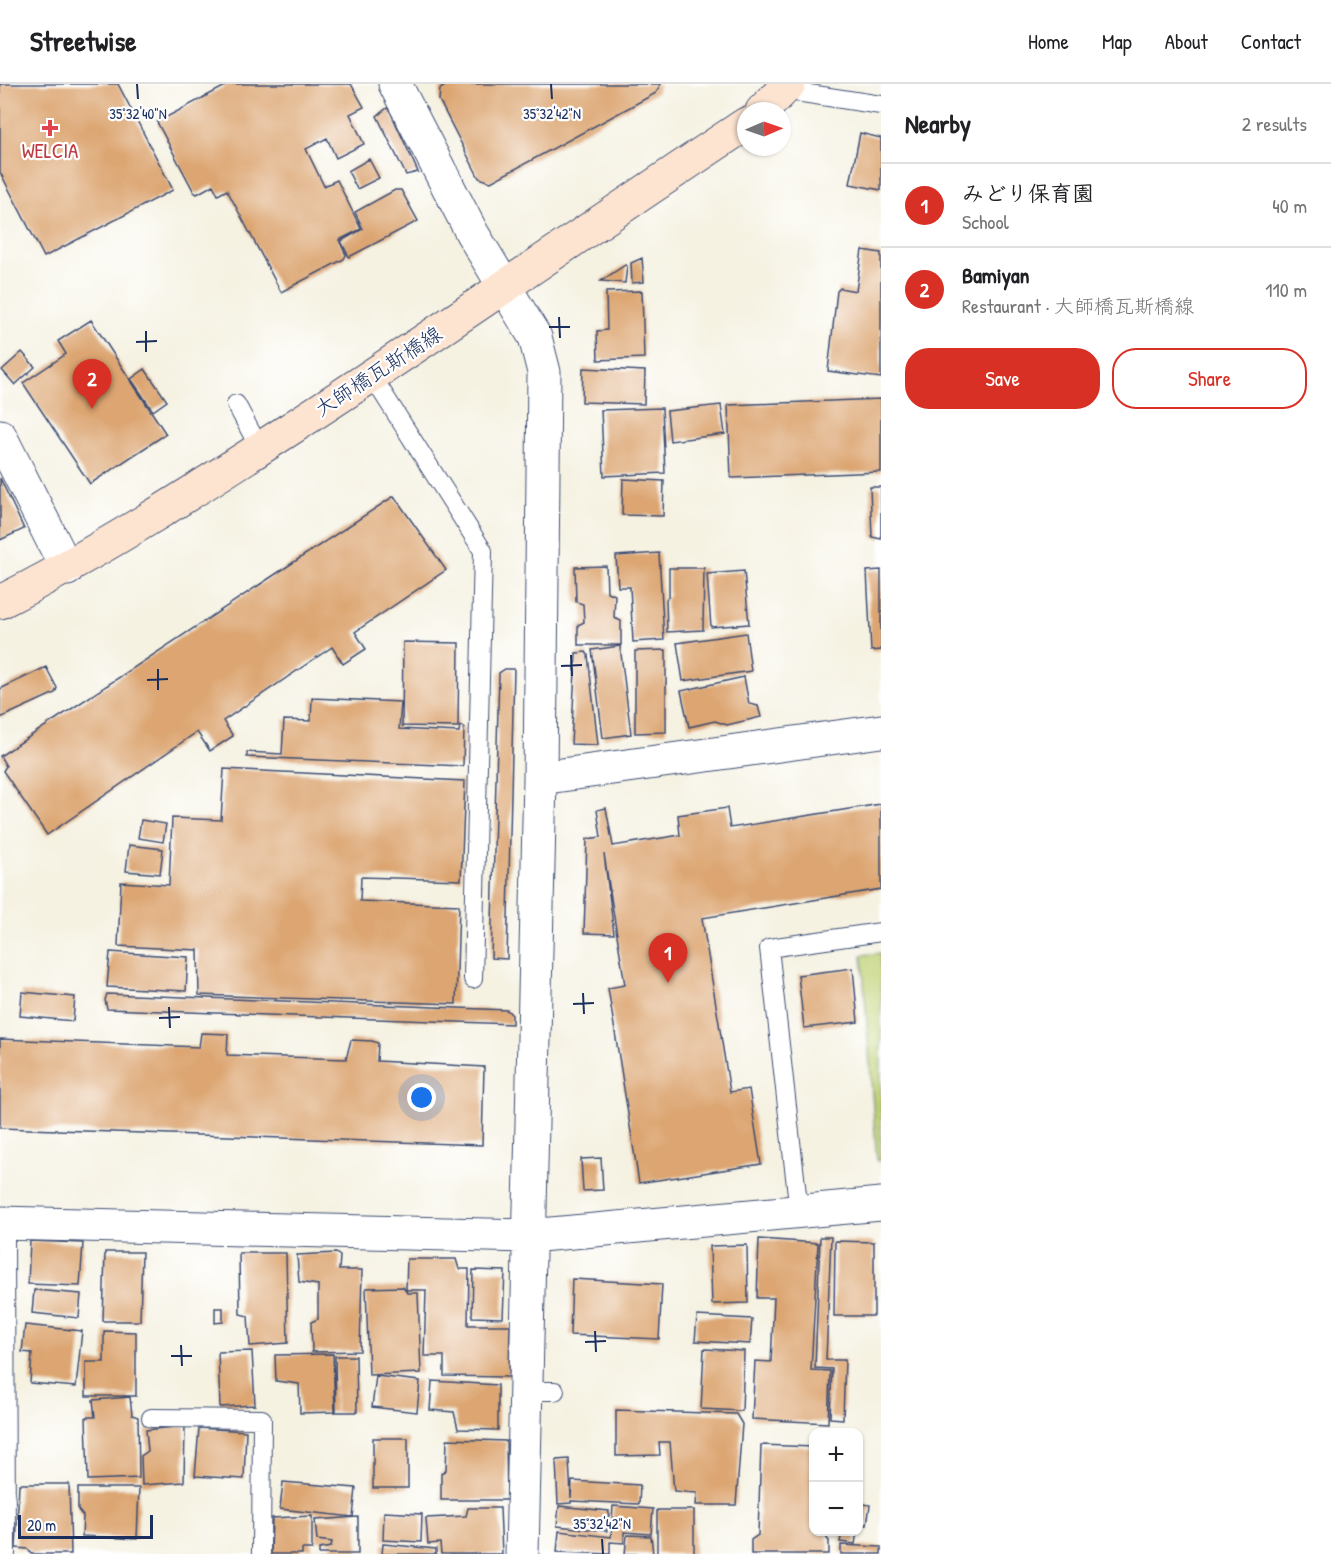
<!DOCTYPE html>
<html lang="en">
<head>
<meta charset="utf-8">
<style>
	body { margin:0; font-family:"Patrick Hand","Klee One",sans-serif; background:#f6f6f6; color:#202124 }
	.controls { position:absolute; right:18px; bottom:18px; display:grid; overflow:hidden; border-radius:12px; box-shadow:0 2px 4px #0004 }
	.controls button { width:54px; height:54px; display:grid; place-items:center; padding:0; border:0; border-bottom:2px solid #e0e0e0; background:#fff; color:#202124; font:30px sans-serif }
	.compass { position:absolute; left:737px; top:18px; width:54px; height:54px; border-radius:50%; background:#fff; box-shadow:0 2px 4px #0004; rotate:88deg }
	.scale { position:absolute; left:18px; bottom:15px; width:135px; box-sizing:border-box; padding-left:6px; border:3px solid #1b2f5e; border-top:0; font-size:16px; line-height:21px; white-space:nowrap; color:#1b2f5e; -webkit-text-stroke:4px #fff; paint-order:stroke }
	.you { position:absolute; left:422px; top:1014px; width:21px; height:21px; margin:-15px; border:4px solid #fff; border-radius:50%; background:#1a73e8; box-shadow:0 0 0 9px #1a73e833 }
	.badge { display:grid; place-items:center; width:39px; height:39px; border-radius:50%; background:#d93025; color:#fff; font-size:20px; font-weight:700 }
	.pin { position:absolute; translate:-50% -50px; filter:drop-shadow(0 2px 3px #0008) }
	.pin::after { content:''; position:absolute; top:32px; width:21px; height:18px; background:inherit; clip-path:polygon(0 0,100% 0,50% 100%) }
	.list { margin:0; padding:0; list-style:none }
	h2 { display:flex; justify-content:space-between; align-items:center; height:78px; margin:0; padding:0 24px; font-size:26px }
	h2 small { font-size:20px; font-weight:400; color:#757577 }
	.list li { display:grid; grid-template-columns:39px 1fr auto; gap:18px; align-items:center; box-sizing:border-box; height:84px; padding:0 24px; border-top:2px solid #e0e0e0 }
	.list b { display:block; font-size:22px; white-space:nowrap }
	.list p { margin:0; font-size:20px; white-space:nowrap; color:#757577 }
	.list em { font-size:20px; font-style:normal; color:#757577 }
	.actions { display:flex; gap:12px; padding:18px 24px }
	.actions a { flex:1; padding:14px 0; border:2px solid #d93025; border-radius:24px; text-align:center; font-size:21px; color:#d93025 }
	.actions .main { background:#d93025; color:#fff }
	.map { position:relative; flex:none; width:881px; height:1470px; overflow:hidden }
	header { display:flex; align-items:center; gap:36px; box-sizing:border-box; height:84px; padding:0 30px; background:#fff; border-bottom:2px solid #e0e0e0 }
	header strong { font-size:28px }
	nav { display:flex; gap:33px; margin-inline-start:auto; font-size:21px }
	main { display:flex }
	aside { flex:1; background:#fff }
	.map>svg:first-child { display:block }
	.green { fill:#bfd275; stroke:#6d806a; stroke-width:1.5 }
	.building { fill:#dca571 }
	.lines { fill:none; stroke-linecap:round; stroke-linejoin:round }
	.lane-casing { stroke:#3c4c72; stroke-width:20 }
	.street-casing { stroke:#3c4c72; stroke-width:35 }
	.secondary-casing { stroke:#3c4c72; stroke-width:35 }
	.lane { stroke:#fff; stroke-width:18 }
	.street { stroke:#fff; stroke-width:33 }
	.secondary { stroke:#fde4d1; stroke-width:33 }
	.ticks { fill:none; stroke:#1b2f5e; stroke-width:2 }
	.health-dot { fill:#e0444e; stroke:#fff; stroke-width:2 }
	.labels { text-anchor:middle; dominant-baseline:central; stroke-width:4.5; stroke-linejoin:round; paint-order:stroke }
	.health-label { font-size:21px; fill:#be3a42; stroke:#fff }
	.street-label { font-size:21px; fill:#1b2f5e; stroke:#fff }
	.ticks-label { font-size:15px; text-anchor:middle; fill:#1b2f5e; stroke:#fff; stroke-width:4.5; stroke-linejoin:round; paint-order:stroke }
</style>
</head>
<body>
<header>
<strong>Streetwise</strong>
<nav><a>Home</a><a>Map</a><a>About</a><a>Contact</a></nav>
</header>
<main>
<div class="map">
<svg width="881" height="1470" viewBox="0 0 881 1470">
	<rect width="100%" height="100%" fill="#fff"/>
	<filter id="ink" filterUnits="userSpaceOnUse"><feTurbulence type="fractalNoise" baseFrequency=".0167" numOctaves="2"/><feDisplacementMap in="SourceGraphic" scale="12" xChannelSelector="R" yChannelSelector="G"/><feConvolveMatrix kernelMatrix="1 2 1 2 8 2 1 2 1" color-interpolation-filters="sRGB"/></filter>
	<filter id="wash" filterUnits="userSpaceOnUse"><feTurbulence type="fractalNoise" baseFrequency=".008" numOctaves="4" result="noise"/><feDisplacementMap in="SourceGraphic" scale="24" xChannelSelector="R" yChannelSelector="G"/><feGaussianBlur stdDeviation="1.35" result="paint"/><feColorMatrix in="noise" values="0 0 0 0 0 0 0 0 0 0 0 0 0 0 0 0 0 1.4 0 .05"/><feComposite in="paint" operator="in"/></filter>
	<g filter="url(#wash)">
		<rect width="100%" height="100%" fill="#f5f2e2"/>
		<path class="green" d="M881 869V1076L877 1077 862 871Z"/>
		<g id="blocks">
			<path class="building" d="M0 0H118L173 106 44 173 0 88Z
				M229 0H351L364 23 350 30 364 60 336 74 327 54 306 65 324 102 337 96 361 145 339 156 346 171 344 175 281 208 227 106 218 111 213 101 197 110 194 108 157 38Z
				M448 0H660V1L656 9 491 98 479 94 439 16 440 5Z
				M387 24 390 27 418 88 406 91 377 32Z
				M860 49 881 54V106L850 100Z
				M369 75 379 94 357 105 348 87Z
				M395 106H401L418 137 349 173 341 157 363 145 355 128Z
				M862 166 881 169V294L828 287 837 207 840 204 856 207Z
				M642 174 644 198 632 199 631 179Z
				M625 181 627 182 625 199 601 197Z
				M642 207 644 274 598 276 597 247 607 246 606 208Z
				M91 236 166 350 90 400 23 299 66 270 58 257Z
				M22 268 35 283 15 301 2 286Z
				M583 284 645 287 644 320 582 318Z
				M145 285 167 317 153 327 131 295Z
				M881 315V388L731 394 728 321Z
				M721 321 725 350 670 357 667 327Z
				M662 324 665 389 604 392 601 326Z
				M0 394 24 445 0 456Z
				M623 395 664 397 663 432 622 431Z
				M870 403H881V455L872 453Z
				M394 412 446 486 355 548 366 565 343 580 332 563 223 637 233 652 210 667 197 648 47 751 3 687 6 682 0 672Z
				M659 469 664 556 633 558 630 503H618L616 472Z
				M606 482 607 508 615 511 614 534 621 537V561H578V541L584 538 583 520 576 518 575 483Z
				M669 484H704L703 546 667 548 666 515 669 512Z
				M881 486V566L871 567 867 487Z
				M744 487 749 540 711 543 707 490Z
				M746 549 751 587 683 597 677 559Z
				M403 558 459 559 458 643 402 642Z
				M620 562 631 650 603 654 592 566Z
				M666 566V648L635 649V567Z
				M586 568 588 571 598 661 571 660 576 569Z
				M46 583 57 604 55 609 0 634V605Z
				M505 585H514L507 875 491 874 499 589Z
				M744 593 749 620 758 622 761 633 727 641 715 637 689 643 681 607Z
				M312 614 401 618 399 645 459 648 460 642 464 643 463 682 247 673V668L282 670 284 636 311 637Z
				M224 685 465 697 461 796 361 793 360 817 459 821 456 920 199 911 198 866 118 862 121 798 169 801 172 734 221 736Z
				M881 720V805L702 834 730 1008 749 1005 761 1080 639 1099 608 904 625 901 604 770 614 850 584 849 587 755 601 753 597 726 606 724 613 762 680 751 678 731 727 724 730 744Z
				M141 736 166 740 163 758 138 754Z
				M129 761 163 765 160 790 126 787Z
				M110 868 188 873 186 907 107 903Z
				M853 884 858 938 804 944 798 891Z
				M22 908 75 913 73 937 20 932Z
				M107 910 507 926 512 931V940L107 925 105 916Z
				M201 949 228 950 227 971 346 975 351 956 372 957 378 959 377 977 484 983 482 1061 0 1044V955L199 963Z
				M601 1074 603 1106 583 1107 581 1075Z
				M820 1153H831L826 1276H845L843 1335 830 1334 832 1285 815 1284Z
				M759 1155 818 1159 811 1286 830 1287 828 1339 752 1335 755 1277 771 1278 774 1214H757Z
				M30 1157 83 1159 80 1202 28 1200Z
				M835 1157 874 1158V1232H834Z
				M747 1161 748 1219 712 1220 710 1162Z
				M105 1168H142L140 1237H103Z
				M239 1169H286L288 1259 250 1262 248 1232 240 1230Z
				M336 1169 340 1172 339 1186H362L360 1267 312 1268 311 1238 318 1235V1201L299 1198 297 1171Z
				M407 1175H456L459 1185H469L468 1241H510L509 1293 444 1292V1272H424L426 1206H406Z
				M473 1186 505 1187 503 1234 472 1233Z
				M572 1195 662 1200 659 1255 570 1251Z
				M403 1203 407 1209H418L421 1289 369 1291 366 1204Z
				M34 1206 81 1210 79 1234 32 1229Z
				M215 1224H223V1238L215 1239Z
				M697 1232 752 1235 750 1260 695 1257Z
				M25 1241 82 1247 76 1303 30 1299 32 1269 22 1268Z
				M104 1247 136 1248V1312H86V1278H104Z
				M704 1265 744 1267 742 1327 701 1325Z
				M252 1267 255 1321 220 1323 218 1268Z
				M333 1270 335 1328 300 1329 299 1300 276 1297 275 1271Z
				M335 1272H356L357 1328H336Z
				M376 1292 420 1297 417 1328 372 1323Z
				M432 1297 498 1301V1346L458 1345 454 1328 430 1326Z
				M130 1313 132 1331 138 1333 139 1394 88 1396 86 1333H95L93 1316Z
				M616 1326 736 1330 742 1340 736 1421H696L697 1409 674 1407 670 1358H659L660 1371 616 1372Z
				M185 1342 184 1398 142 1401 141 1372 148 1367 146 1346Z
				M199 1344 246 1347 244 1395 195 1392Z
				M373 1354H408V1404H373Z
				M447 1355 506 1357 507 1416H441V1389L446 1386Z
				M761 1361 814 1363V1448H831L826 1453 829 1457V1470H751V1456L758 1451Z
				M569 1375 571 1414 572 1397 640 1401 639 1420 571 1417V1419L558 1420 556 1376Z
				M283 1398 356 1404 353 1433 280 1425Z
				M19 1400H69L71 1470H31L28 1465 16 1464Z
				M78 1404H139L137 1455 82 1452 83 1432 78 1426Z
				M858 1419 870 1421 867 1441 858 1439Z
				M559 1422 609 1427 607 1447 557 1442Z
				M613 1422 653 1425 651 1450 624 1448V1459L610 1458V1470L557 1468 559 1447 611 1453Z
				M468 1424H500L502 1470H441L440 1459 428 1460 426 1434 466 1432Z
				M657 1426H694V1470H657Z
				M384 1428 422 1430 421 1458 383 1456Z
				M312 1432V1465H302V1470H271L272 1434Z
				M358 1433V1470H319V1465L331 1463 332 1458 317 1456 315 1436Z
				M842 1448H857L855 1460 840 1458Z
				M627 1451 651 1452 653 1470H625Z
				M383 1460 436 1465V1470H382Z
				M841 1461 881 1463V1470H841Z"/>
		</g>
	</g>
	<g filter="url(#ink)">
		<use href="#blocks" fill-opacity="0" stroke="#3c4c72" stroke-width="1.5"/>
		<g class="lines">
			<defs>
				<path id="lane" d="M782 1 783 6 881 21
					M372 292 483 467 473 895
					M236 320 260 365
					M799 1128 769 864 881 848
					M5 1139 6 1470
					M525 1307H555
					M151 1334 262 1335 261 1470"/>
				<path id="street" d="M395 0 472 149 535 253 544 288 540 694 522 1470
					M0 352 67 485
					M540 694 881 647
					M0 1139 529 1152 881 1120"/>
				<path id="secondary" d="M762 27 789 0
					M0 518C100 468 193 408 287 347 442 247 592 142 746 40"/>
			</defs>
			<use href="#lane" class="lane-casing"/>
			<use href="#street" class="street-casing"/>
			<use href="#secondary" class="secondary-casing"/>
			<use href="#lane" class="lane"/>
			<use href="#street" class="street"/>
			<use href="#secondary" class="secondary"/>
		</g>
	</g>
	<path class="ticks" d="M137 0 138 15M551 0 552 15M559 233 560 254M549 243H570M146 247V268M136 258 157 257M571 571 572 592M561 582 582 581M158 585V606M147 596 168 595M583 909 584 930M573 920 594 919M169 923 170 944M159 934 180 933M595 1247 596 1268M585 1258 606 1257M181 1261 182 1282M171 1272H192M602 1455 603 1470"/>
	<path class="health-dot" d="M47 35h6v6h6v6h-6v6h-6v-6h-6v-6h6z"/>
	<g class="labels">
		<g class="health-label">
			<text x="50" y="66">WELCIA</text>
		</g>
		<g class="street-label">
			<text transform="translate(378 287) rotate(-33)">大師橋瓦斯橋線</text>
		</g>
	</g>
	<g class="ticks-label">
		<text x="138" y="35">35°32'40"N</text>
		<text x="552" y="35">35°32'42"N</text>
		<text x="602" y="1445">35°32'42"N</text>
	</g>
</svg>
<div class="controls">
<button>+</button>
<button>−</button>
</div>
<svg class="compass" viewBox="-18 -18 36 36"><path d="M0-13l5 13h-10z" fill="#e53935"/><path d="M0 13l5-13h-10z" fill="#757577"/></svg>
<div class="scale">20 m</div>
<div class="you"></div>
<div class="pin badge" style="left:668px;top:899px">1</div>
<div class="pin badge" style="left:92px;top:325px">2</div>
</div>
<aside>
<h2>Nearby<small>2 results</small></h2>
<ul class="list">
<li><span class="badge">1</span><div><b>みどり保育園</b><p>School</p></div><em>40 m</em></li>
<li><span class="badge">2</span><div><b>Bamiyan</b><p>Restaurant · 大師橋瓦斯橋線</p></div><em>110 m</em></li>
</ul>
<div class="actions"><a class="main">Save</a><a>Share</a></div>
</aside>
</main>
</body>
</html>
